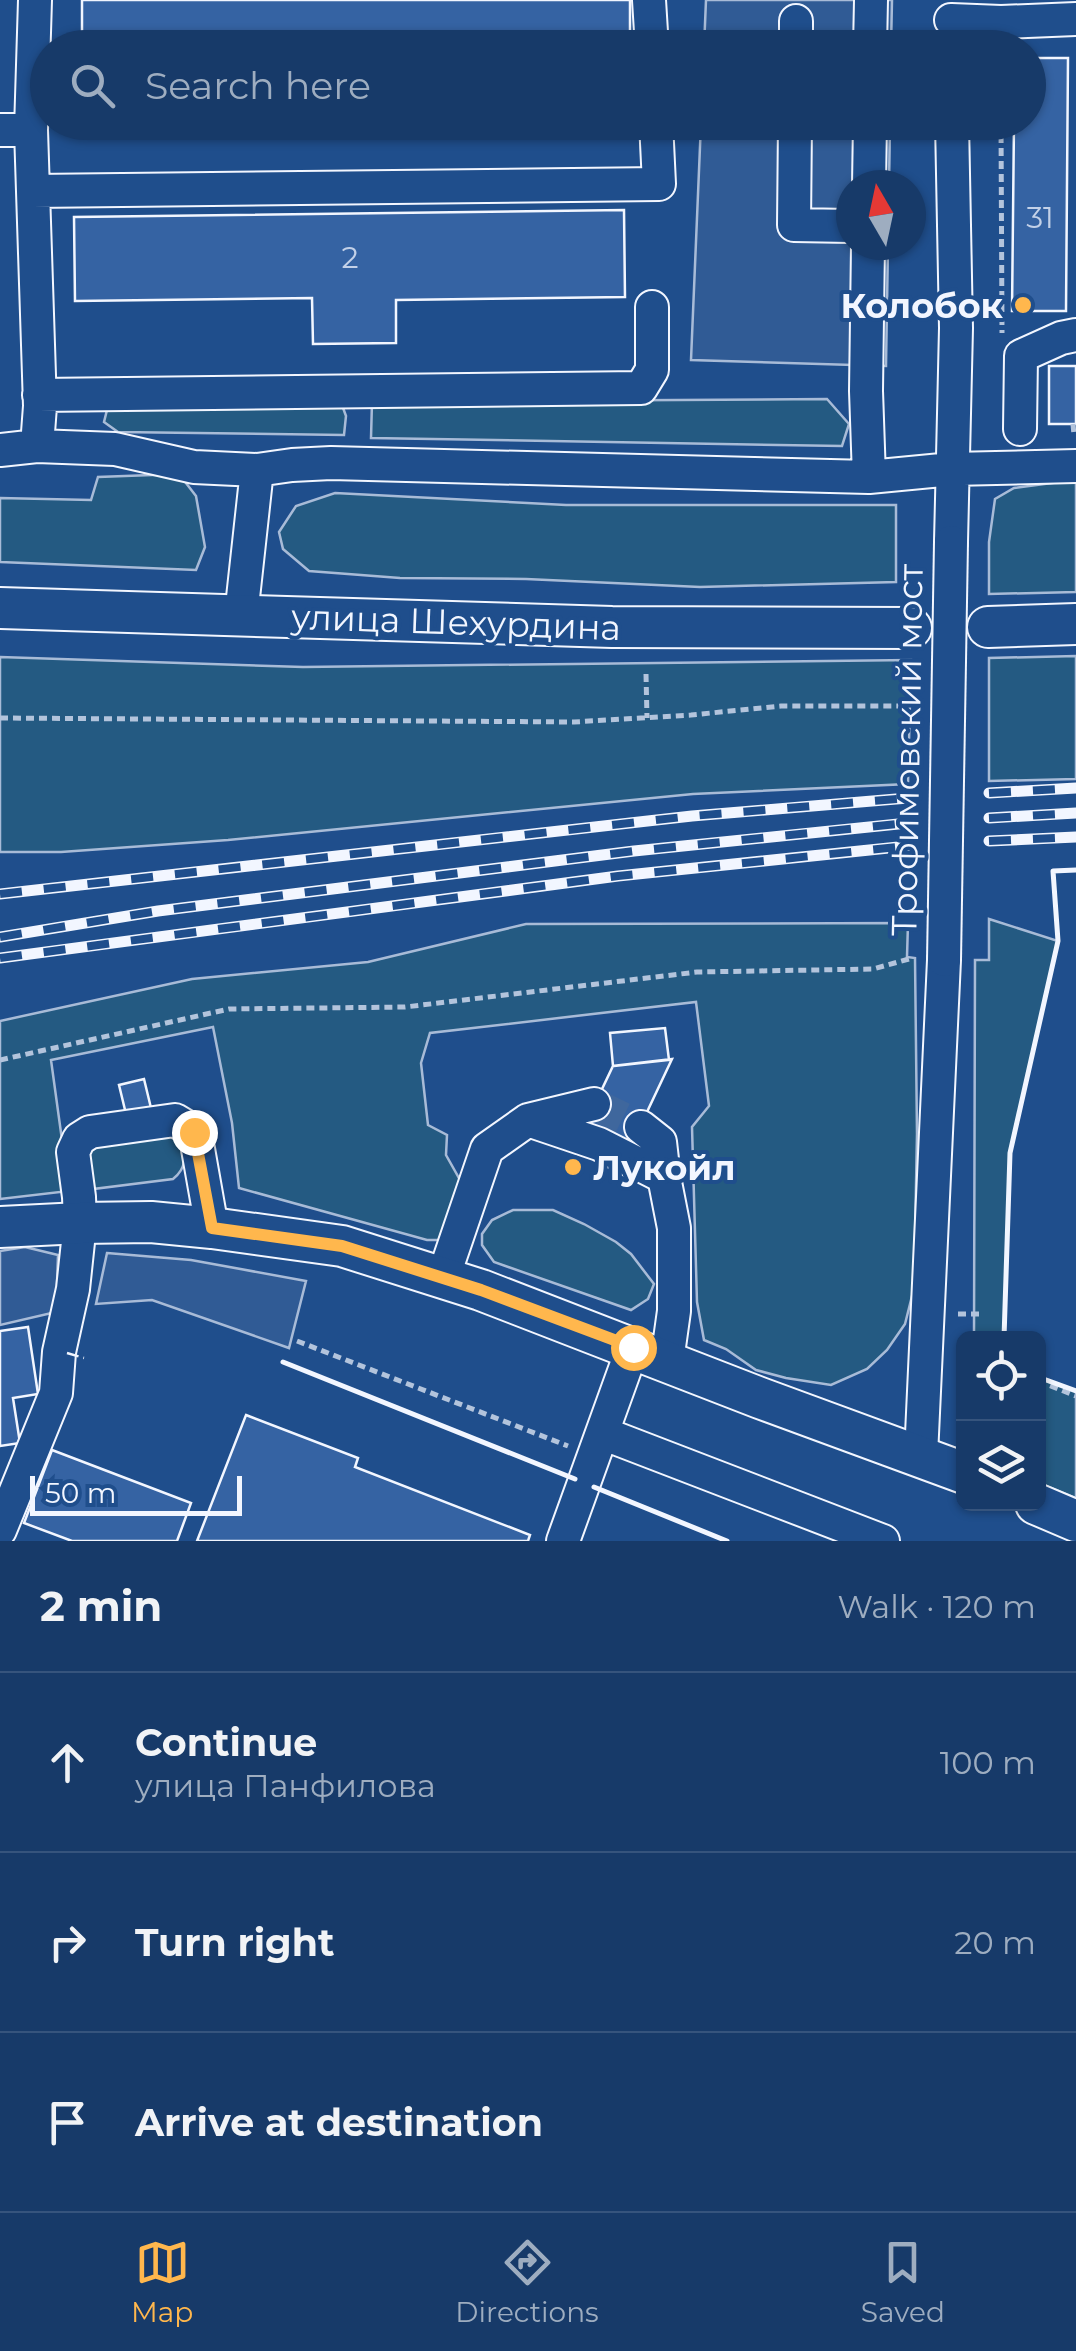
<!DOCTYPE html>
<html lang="en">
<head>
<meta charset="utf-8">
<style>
	body { margin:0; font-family:Montserrat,sans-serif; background:#244571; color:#f1f3f6 }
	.controls { position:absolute; right:30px; bottom:30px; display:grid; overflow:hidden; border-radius:15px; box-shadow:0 2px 8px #0004 }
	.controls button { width:90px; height:90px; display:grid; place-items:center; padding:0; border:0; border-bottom:2px solid #36547d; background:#173a69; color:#f1f3f6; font:50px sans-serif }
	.compass { position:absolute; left:836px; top:170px; width:90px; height:90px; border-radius:50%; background:#173a69; box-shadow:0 2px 8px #0004; rotate:351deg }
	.scale { position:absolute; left:30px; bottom:25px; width:212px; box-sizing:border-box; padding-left:10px; border:5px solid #f2f6ff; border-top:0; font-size:28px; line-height:35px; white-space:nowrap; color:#f2f6ff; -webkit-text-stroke:8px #1f4e8c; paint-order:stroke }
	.stop { position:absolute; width:30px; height:30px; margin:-22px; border:8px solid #ffb74d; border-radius:50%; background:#fff }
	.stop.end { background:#ffb74d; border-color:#fff; box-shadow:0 2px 10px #0008 }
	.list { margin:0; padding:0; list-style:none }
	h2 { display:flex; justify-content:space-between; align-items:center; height:130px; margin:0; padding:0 40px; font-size:42px }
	h2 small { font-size:32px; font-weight:400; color:#9eadc0 }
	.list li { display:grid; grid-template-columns:65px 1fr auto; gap:30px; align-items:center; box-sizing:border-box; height:180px; padding:0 40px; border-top:2px solid #36547d }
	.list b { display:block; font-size:38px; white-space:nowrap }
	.list p { margin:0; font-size:32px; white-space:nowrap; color:#9eadc0 }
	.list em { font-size:32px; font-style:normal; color:#9eadc0 }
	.icon { flex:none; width:55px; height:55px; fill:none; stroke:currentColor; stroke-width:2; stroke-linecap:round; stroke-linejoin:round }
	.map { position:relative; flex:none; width:1076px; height:1541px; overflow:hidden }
	.search { position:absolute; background:#173a69; box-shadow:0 2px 8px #0004; left:30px; right:30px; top:30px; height:110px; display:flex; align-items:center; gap:25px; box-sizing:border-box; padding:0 35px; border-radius:55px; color:#9eadc0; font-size:38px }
	.sheet { height:670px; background:#173a69 }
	nav { display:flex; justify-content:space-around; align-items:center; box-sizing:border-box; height:140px; border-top:2px solid #36547d; background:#173a69; font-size:28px; color:#9eadc0 }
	nav a { display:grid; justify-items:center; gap:5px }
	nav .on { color:#ffb74d }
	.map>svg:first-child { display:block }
	.green { fill:#245a82; stroke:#a8bbd7; stroke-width:2.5 }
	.parking { fill:#305b95; stroke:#a8bbd7; stroke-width:2.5 }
	.building { fill:#3563a3; stroke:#f2f6ff; stroke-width:2.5 }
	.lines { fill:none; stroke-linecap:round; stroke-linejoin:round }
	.minor-tunnel { stroke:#3f679d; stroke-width:32; stroke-dasharray:32 16; stroke-linecap:butt }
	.minor-casing { stroke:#f2f6ff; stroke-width:36 }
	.major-casing { stroke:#f2f6ff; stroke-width:44 }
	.path { stroke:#b3c4dc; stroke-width:5; stroke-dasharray:8 5; stroke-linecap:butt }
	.minor { stroke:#1f4e8c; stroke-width:32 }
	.major { stroke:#1f4e8c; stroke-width:40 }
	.rail-casing { stroke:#f2f6ff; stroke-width:11 }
	.rail { stroke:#1f4e8c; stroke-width:8; stroke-dasharray:22; stroke-linecap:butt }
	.minor-bridge-casing { stroke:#f2f6ff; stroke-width:36; stroke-linecap:butt }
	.minor-bridge { stroke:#1f4e8c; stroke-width:32 }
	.fence { stroke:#f2f6ff; stroke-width:2.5; stroke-dasharray:12 5; stroke-linecap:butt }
	.wall { stroke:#f2f6ff; stroke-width:5 }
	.route { stroke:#ffb74d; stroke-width:12 }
	.poi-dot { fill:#ffb74d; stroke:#1f4e8c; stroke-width:4 }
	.labels { text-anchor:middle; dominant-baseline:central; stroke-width:8; stroke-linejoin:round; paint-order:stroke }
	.number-label { font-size:30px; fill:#c3d1e8 }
	.poi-label { font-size:35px; font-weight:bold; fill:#f2f6ff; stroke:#1f4e8c; text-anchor:end }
	.street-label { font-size:35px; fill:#f2f6ff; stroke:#1f4e8c }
</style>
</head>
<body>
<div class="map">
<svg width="1076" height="1541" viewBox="0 0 1076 1541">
	<rect width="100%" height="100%" fill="#1f4e8c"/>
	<path class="green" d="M110 398 342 405 346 416 344 435 118 432 104 422Z
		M827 399 849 424 842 446 371 438 372 402Z
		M179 474 196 496 205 547 196 570 0 562V498L91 500 98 477Z
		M1067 481H1076V592L989 594V542L995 499 1014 488Z
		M335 493 566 505H896V582L700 587 526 579 400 578 309 571 283 549 279 532 296 506Z
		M1076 656V779L989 781V658Z
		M0 657 303 667 911 660 908 784 693 794 228 840 61 852H0Z
		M989 919 1058 941 1010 1153 1004 1338H974L975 960H989Z
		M908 923 907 957 915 958 917 1134 914 1288 905 1324 887 1350 867 1369 831 1385 786 1378 756 1370 726 1349 704 1340 697 1302 692 1127 709 1106 696 1002 430 1033 421 1063 428 1125 447 1135 446 1155 460 1180 445 1240H427L239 1188 232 1123 213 1027 51 1060 69 1191 0 1199V1021L192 979 368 962 526 924Z
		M168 1128 182 1138C185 1155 188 1167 173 1179L93 1189 85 1144Z
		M513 1210H553L584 1224 616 1242 631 1254 654 1284 648 1299 631 1310 494 1262 482 1245V1234L492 1220Z
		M1038 1377 1076 1391V1498L1039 1483Z"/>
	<path class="parking" d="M706 0H892L891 47 704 48Z
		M701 123H890L889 185H851V245H888L886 366 691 360Z
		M25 1247 58 1255 56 1312 0 1325V1251Z
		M107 1253 191 1260 306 1281 289 1348 152 1300 96 1304Z"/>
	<path class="building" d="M82 0H630V48H82Z
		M1028 58H1068L1066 311H1012L1014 122H1028Z
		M624 210 625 297 396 300V343L313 344 312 298 75 301 74 217Z
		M1049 366H1076V424H1049Z
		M665 1028 669 1060 613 1066 610 1033Z
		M672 1059 629 1150 583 1129 613 1066Z
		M144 1079 151 1108 126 1114 119 1085Z
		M28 1327 38 1394 13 1398 20 1443 0 1446V1331Z
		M246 1415 358 1458 355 1467 530 1535 528 1541H197Z
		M52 1450 191 1503 177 1541H72L24 1523Z"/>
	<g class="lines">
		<path class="minor-tunnel" d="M594 1104 641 1127"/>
		<defs>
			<path id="minor" d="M35 0 31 130 40 406 37 446
				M649 0 652 48
				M951 20 1001 22 1076 19
				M796 48V21
				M870 48 871 0
				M795 122 794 225 851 226
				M0 130H31
				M869 185 870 122
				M33 191 659 184 656 122
				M868 245 866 391 869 477
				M39 395 641 388 652 370V307
				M1020 429 1021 356 1061 338 1076 335
				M0 450 37 446 115 449 194 467 257 470 292 465 331 463 869 477 952 469 1076 466
				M951 542 956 328 952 122
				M241 616 257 470
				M528 1120 594 1104
				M641 1127 660 1142 664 1177
				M443 1278 487 1149 528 1120 599 1144 664 1177 674 1228V1311L667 1361
				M602 1433 883 1541
				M921 1456 944 960
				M0 1530 56 1393 59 1352 73 1289 80 1223 79 1197 73 1152 79 1139 90 1132 175 1120 195 1132 212 1228
				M563 1541 633 1347"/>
			<path id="major" d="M0 608 612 627 911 628
				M988 627 1076 624
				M0 1227 80 1223 151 1222 212 1228 342 1246 481 1290 760 1398 964 1473
				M1036 1504 1076 1521"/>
		</defs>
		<use href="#minor" class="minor-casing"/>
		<use href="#major" class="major-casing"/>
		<path class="path" d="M1001 122 1002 333
			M1073 424 1074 435
			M646 674 647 718
			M0 718 574 722 691 715 781 706H911
			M0 1060 229 1009 405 1007 697 972 873 969 909 959
			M958 1314H981
			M297 1341 568 1446
			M1038 1381 1076 1396"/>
		<use href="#minor" class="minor"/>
		<use href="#major" class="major"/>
		<defs>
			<path id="rail" d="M989 793 1076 788
				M989 818 1076 813
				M989 841 1076 837
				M0 894 692 816 908 798
				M0 937 158 911 634 851 908 823
				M0 958 618 876 908 846"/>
		</defs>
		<use href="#rail" class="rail-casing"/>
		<use href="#rail" class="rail"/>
		<defs>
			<path id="minor-bridge" d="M944 960 951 542"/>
		</defs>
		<use href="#minor-bridge" class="minor-bridge-casing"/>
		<use href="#minor-bridge" class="minor-bridge"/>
		<path class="fence" d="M67 1353 84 1358"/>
		<path class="wall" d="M1004 1338 1010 1153 1058 941 1053 871 1076 870
			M283 1362 575 1479
			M1038 1377 1076 1391
			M594 1487 727 1541"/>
	</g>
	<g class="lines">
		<path class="route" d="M194 1132 212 1228 342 1246 481 1290 633 1347"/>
	</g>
	<g class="poi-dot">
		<circle cx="1023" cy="305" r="10"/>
		<circle cx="573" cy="1167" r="10"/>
	</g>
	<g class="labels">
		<g class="number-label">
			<text x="1040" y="217">31</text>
			<text x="350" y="257">2</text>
		</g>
		<g class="poi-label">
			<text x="1003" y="305">Колобок</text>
			<text x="593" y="1167" text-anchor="start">Лукойл</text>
		</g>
		<g class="street-label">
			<text transform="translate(456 622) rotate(2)">улица Шехурдина</text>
			<text transform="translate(907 750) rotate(-89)">Трофимовский мост</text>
		</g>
	</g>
</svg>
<div class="controls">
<button><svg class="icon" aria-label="locate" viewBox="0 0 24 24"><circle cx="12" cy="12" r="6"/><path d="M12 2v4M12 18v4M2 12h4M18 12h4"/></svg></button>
<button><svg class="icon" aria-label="layers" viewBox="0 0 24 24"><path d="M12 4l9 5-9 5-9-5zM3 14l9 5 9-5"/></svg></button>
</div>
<svg class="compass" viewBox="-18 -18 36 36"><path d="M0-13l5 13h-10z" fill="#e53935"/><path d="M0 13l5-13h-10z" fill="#9eadc0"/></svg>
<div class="scale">50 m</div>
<div class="stop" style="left:633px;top:1347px"></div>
<div class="stop end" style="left:194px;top:1132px"></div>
<div class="search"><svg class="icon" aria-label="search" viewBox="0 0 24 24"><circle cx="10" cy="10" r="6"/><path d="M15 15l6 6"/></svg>Search here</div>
</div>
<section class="sheet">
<h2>2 min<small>Walk · 120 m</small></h2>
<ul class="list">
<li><svg class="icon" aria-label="ahead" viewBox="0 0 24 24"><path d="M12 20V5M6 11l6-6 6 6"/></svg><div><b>Continue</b><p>улица Панфилова</p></div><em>100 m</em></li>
<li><svg class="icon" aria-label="right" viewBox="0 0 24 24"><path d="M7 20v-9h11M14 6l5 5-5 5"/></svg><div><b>Turn right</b></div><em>20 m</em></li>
<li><svg class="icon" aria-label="arrive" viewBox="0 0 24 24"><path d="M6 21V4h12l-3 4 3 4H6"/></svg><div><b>Arrive at destination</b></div></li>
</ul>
</section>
<nav>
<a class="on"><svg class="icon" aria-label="map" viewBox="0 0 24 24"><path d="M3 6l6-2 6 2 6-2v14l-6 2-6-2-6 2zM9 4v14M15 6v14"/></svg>Map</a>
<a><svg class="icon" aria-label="directions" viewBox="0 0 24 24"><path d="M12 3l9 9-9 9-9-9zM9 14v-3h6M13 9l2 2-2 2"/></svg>Directions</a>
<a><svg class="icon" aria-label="saved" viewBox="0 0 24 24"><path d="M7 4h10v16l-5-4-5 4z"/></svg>Saved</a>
</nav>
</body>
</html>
